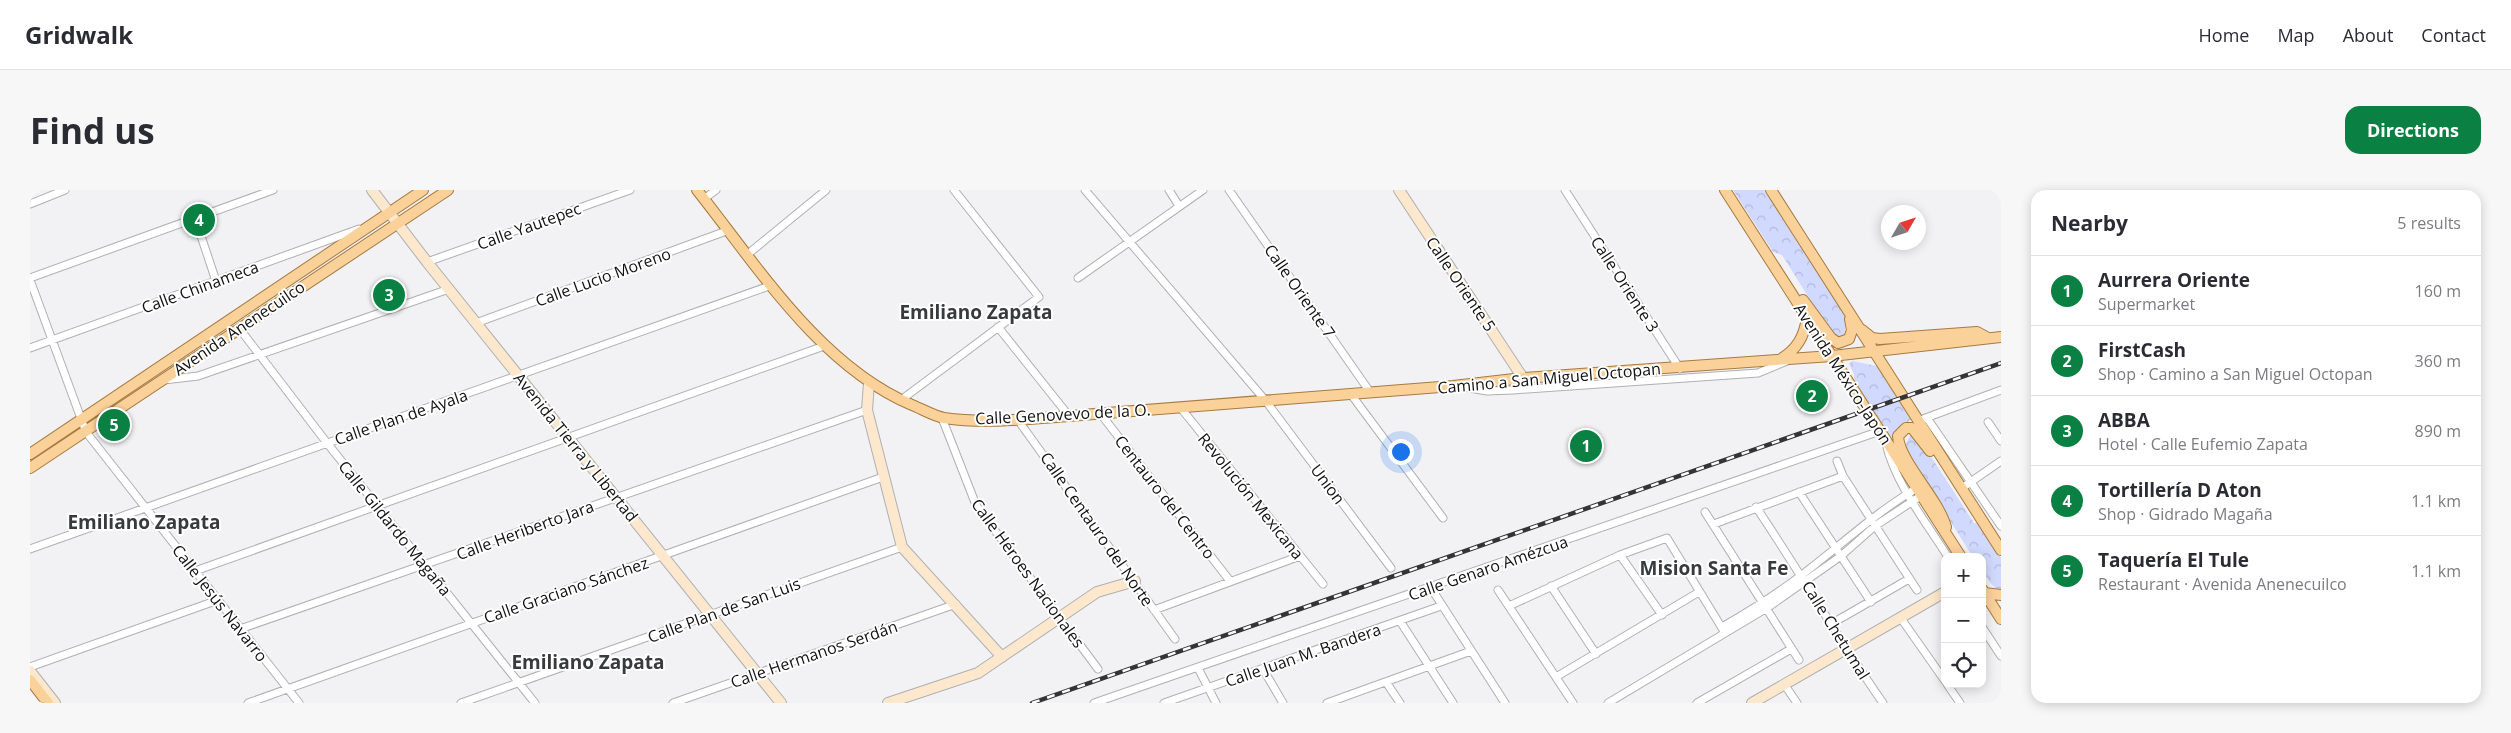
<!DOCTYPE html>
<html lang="en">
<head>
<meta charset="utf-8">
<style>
	body { margin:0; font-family:"Open Sans",sans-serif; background:#f7f7f7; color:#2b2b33 }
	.controls { position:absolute; right:15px; bottom:15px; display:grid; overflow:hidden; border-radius:10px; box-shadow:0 2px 12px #0003 }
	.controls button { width:45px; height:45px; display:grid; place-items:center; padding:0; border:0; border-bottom:1px solid #e1e1e2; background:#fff; color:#2b2b33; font:25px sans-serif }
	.compass { position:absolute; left:1851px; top:15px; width:45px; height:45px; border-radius:50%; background:#fff; box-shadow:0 2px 12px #0003; rotate:51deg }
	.you { position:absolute; left:1370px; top:261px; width:18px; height:18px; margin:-12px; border:4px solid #fff; border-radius:50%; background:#1a73e8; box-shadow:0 0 0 8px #1a73e833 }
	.badge { display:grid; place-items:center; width:32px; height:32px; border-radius:50%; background:#0b8043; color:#fff; font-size:16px; font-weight:700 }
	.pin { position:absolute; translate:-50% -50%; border:2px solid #fff; box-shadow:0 1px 5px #0006 }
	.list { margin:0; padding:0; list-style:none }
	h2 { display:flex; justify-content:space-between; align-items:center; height:65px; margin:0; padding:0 20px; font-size:21px }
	h2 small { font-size:16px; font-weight:400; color:#7c7c81 }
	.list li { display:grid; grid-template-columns:32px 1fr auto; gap:15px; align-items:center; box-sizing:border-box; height:70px; padding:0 20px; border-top:1px solid #e1e1e2 }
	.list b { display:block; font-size:19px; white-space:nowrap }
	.list p { margin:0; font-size:16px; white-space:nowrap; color:#7c7c81 }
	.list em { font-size:16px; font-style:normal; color:#7c7c81 }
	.icon { flex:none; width:28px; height:28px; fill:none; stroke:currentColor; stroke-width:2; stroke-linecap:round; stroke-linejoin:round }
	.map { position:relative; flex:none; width:1971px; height:513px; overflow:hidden; border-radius:15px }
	header { display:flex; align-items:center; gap:30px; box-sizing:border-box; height:70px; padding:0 25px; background:#fff; border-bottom:1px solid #e1e1e2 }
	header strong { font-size:24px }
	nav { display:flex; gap:28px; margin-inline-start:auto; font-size:18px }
	.intro { display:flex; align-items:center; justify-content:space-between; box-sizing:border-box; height:120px; padding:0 30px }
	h1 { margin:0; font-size:35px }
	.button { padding:12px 22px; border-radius:15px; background:#0b8043; color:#fff; font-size:18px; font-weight:700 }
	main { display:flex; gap:30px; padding:0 30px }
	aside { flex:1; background:#fff; border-radius:15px; box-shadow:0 2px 12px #0003 }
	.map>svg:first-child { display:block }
	.park { fill:url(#park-crowns) }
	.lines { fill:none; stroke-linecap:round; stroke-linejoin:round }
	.street-casing { stroke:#afb0b2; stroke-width:9 }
	.secondary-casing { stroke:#afb0b2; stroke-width:12 }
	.primary-casing { stroke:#a77a3f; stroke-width:12 }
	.street { stroke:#fff; stroke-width:7 }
	.secondary { stroke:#fde8cd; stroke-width:10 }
	.primary { stroke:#fbd19a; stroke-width:10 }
	.rail-casing { stroke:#343436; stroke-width:4.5 }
	.rail { stroke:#fff; stroke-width:2.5; stroke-dasharray:8; stroke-linecap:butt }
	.labels { text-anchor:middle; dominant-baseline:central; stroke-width:4; stroke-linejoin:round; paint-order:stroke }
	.street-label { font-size:16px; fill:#111112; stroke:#fff }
	.quarter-label { font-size:19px; font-weight:bold; fill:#393a3c; stroke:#fff }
</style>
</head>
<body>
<header>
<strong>Gridwalk</strong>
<nav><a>Home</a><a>Map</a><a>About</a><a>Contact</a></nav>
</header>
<div class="intro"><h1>Find us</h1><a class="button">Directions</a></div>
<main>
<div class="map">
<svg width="1971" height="513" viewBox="0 0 1971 513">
	<defs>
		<pattern id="park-crowns" width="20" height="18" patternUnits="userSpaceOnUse" patternTransform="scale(1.25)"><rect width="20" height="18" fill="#d1d9fe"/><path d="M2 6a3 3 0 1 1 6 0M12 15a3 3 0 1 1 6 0" fill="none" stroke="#b2b9d9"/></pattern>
	</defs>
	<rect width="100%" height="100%" fill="#f2f2f5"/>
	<path class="park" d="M1703 0H1734L1817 126 1814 145 1811 149 1803 146 1752 65 1743 62Z
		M1822 171 1847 176 1882 228 1875 235 1865 253 1824 191V184L1819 174Z
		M1881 243 1889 248 1944 333 1950 334 1971 368V399H1967C1956 390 1952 381 1952 367H1943L1874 258Z"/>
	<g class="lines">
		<defs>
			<path id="street" d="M1055 0 1235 210 1361 378
				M1139 0 1149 16
				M1199 0 1340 202
				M1535 0 1650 179
				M674 9 686 0
				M0 14 35 0
				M165 28 186 91
				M718 64 796 0
				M397 72 600 0
				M0 88 243 0
				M1048 88 1173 0
				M0 90 56 242 269 513
				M446 133 699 40
				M968 137 1039 226
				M209 138 297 253 505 513
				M0 158 329 39
				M134 190 168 186 419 99
				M1434 197 1457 201 1483 200 1728 183 1757 171
				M1320 203 1413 328
				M871 210 1009 107 924 0
				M1150 217 1293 394
				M1070 223 1200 391
				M912 228 946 315 1068 479
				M1897 228 1971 336
				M1893 229 1971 200
				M988 230 1145 449
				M1958 232 1971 251
				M1856 254C1866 295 1896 332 1918 367
				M1807 271 1813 286 1887 400
				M1932 298 1971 271
				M1769 302 1841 412
				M1726 317C1770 382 1808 449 1853 513
				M1675 322 1769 470
				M1684 334 1813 286
				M0 359 742 95
				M1590 365 1632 425
				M165 381 794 156
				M1521 396 1566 464
				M1401 398 1475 513
				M1468 400 1543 513
				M1479 416 1590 365 1637 348 1695 443
				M1124 420 1270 366
				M1870 427 1915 491
				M1370 431 1423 513
				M1801 434 1879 389
				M1692 437C1720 421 1747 404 1773 384 1811 355 1845 323 1887 298
				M1952 437 1971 466
				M210 439 837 220
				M0 477 188 410
				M1168 478 1186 513
				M1233 479 1253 513
				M1526 487 1669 402
				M1356 492 1370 513
				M1754 494 1767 513
				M1917 494 1930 513
				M218 513 853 287
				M431 513 872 357
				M643 513 926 414
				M1064 513 1850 241
				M1134 513 1411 416
				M1297 513 1441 461
				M1578 513 1737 418 1811 366 1845 336 1892 305
				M1667 513 1761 459"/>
			<path id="secondary" d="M342 0 397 72 751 513
				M1369 0 1493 188
				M839 193 837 220 872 357 972 467
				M0 481 25 513
				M858 513 948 483 1067 402 1105 391
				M1722 513 1915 402"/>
			<path id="primary" d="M667 0C728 77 790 176 882 215 892 219 904 226 914 228 955 234 999 229 1039 226L1423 196 1493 188 1802 166 1971 147
				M1695 0 1931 367
				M1741 0 1971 360
				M1773 110 1801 148 1808 153 1819 149 1822 140 1820 129
				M1832 140 1842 148 1850 149 1947 142 1958 148
				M1751 169C1767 159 1774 147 1777 128
				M1900 261 1882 238H1876L1868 246C1869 271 1908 308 1916 337
				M0 264 393 0
				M0 278 418 0
				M1952 399 1971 429
				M1955 403 1971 405
				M0 490 18 513"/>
		</defs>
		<use href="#street" class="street-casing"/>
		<use href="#secondary" class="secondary-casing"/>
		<use href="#primary" class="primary-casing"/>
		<use href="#street" class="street"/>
		<use href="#secondary" class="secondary"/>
		<use href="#primary" class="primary"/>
		<defs>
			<path id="rail" d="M1002 513 1971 173"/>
		</defs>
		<use href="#rail" class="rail-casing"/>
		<use href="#rail" class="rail"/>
	</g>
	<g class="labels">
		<g class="street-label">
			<text transform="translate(499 36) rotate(-20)">Calle Yautepec</text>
			<text transform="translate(573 87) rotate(-20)">Calle Lucio Moreno</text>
			<text transform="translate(1431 94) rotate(56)">Calle Oriente 5</text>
			<text transform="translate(1595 94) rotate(57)">Calle Oriente 3</text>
			<text transform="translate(170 97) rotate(-20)">Calle Chinameca</text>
			<text transform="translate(1270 101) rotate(55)">Calle Oriente 7</text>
			<text transform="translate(209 138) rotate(-34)">Avenida Anenecuilco</text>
			<text transform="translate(1813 184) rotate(57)">Avenida México-Japón</text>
			<text transform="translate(1519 188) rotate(-5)">Camino a San Miguel Octopan</text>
			<text transform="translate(1033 224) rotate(-3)">Calle Genovevo de la O.</text>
			<text transform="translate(371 227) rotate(-19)">Calle Plan de Ayala</text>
			<text transform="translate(546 257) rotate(51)">Avenida Tierra y Libertad</text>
			<text transform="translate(1298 294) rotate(53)">Union</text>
			<text transform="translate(1221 306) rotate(51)">Revolución Mexicana</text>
			<text transform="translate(1135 307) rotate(52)">Centauro del Centro</text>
			<text transform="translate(365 338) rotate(51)">Calle Gildardo Magaña</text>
			<text transform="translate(1067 339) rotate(55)">Calle Centauro del Norte</text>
			<text transform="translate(495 340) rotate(-20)">Calle Heriberto Jara</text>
			<text transform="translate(1458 378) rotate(-19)">Calle Genaro Amézcua</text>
			<text transform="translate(998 383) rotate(54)">Calle Héroes Nacionales</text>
			<text transform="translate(536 400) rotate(-19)">Calle Graciano Sánchez</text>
			<text transform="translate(190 413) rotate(52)">Calle Jesús Navarro</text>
			<text transform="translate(694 420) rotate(-20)">Calle Plan de San Luis</text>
			<text transform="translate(1806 440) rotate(58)">Calle Chetumal</text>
			<text transform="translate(784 464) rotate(-19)">Calle Hermanos Serdán</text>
			<text transform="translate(1273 465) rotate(-19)">Calle Juan M. Bandera</text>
		</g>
		<g class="quarter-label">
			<text x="946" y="122">Emiliano Zapata</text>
			<text x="114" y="332">Emiliano Zapata</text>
			<text x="1684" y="378">Mision Santa Fe</text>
			<text x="558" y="472">Emiliano Zapata</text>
		</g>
	</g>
</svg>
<div class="controls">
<button>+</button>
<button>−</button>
<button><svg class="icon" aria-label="locate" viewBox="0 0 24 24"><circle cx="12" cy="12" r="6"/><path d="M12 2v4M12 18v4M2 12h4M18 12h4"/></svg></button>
</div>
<svg class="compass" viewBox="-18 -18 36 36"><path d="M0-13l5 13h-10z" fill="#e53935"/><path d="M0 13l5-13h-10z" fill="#7c7c81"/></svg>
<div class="you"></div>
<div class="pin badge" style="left:1556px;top:256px">1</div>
<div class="pin badge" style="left:1782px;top:206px">2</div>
<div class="pin badge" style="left:359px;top:105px">3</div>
<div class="pin badge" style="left:169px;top:30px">4</div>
<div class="pin badge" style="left:84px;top:235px">5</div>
</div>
<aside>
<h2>Nearby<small>5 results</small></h2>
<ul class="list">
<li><span class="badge">1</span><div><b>Aurrera Oriente</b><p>Supermarket</p></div><em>160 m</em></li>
<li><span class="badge">2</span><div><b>FirstCash</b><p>Shop · Camino a San Miguel Octopan</p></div><em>360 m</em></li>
<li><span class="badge">3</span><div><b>ABBA</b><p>Hotel · Calle Eufemio Zapata</p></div><em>890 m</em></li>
<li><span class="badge">4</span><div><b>Tortillería D Aton</b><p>Shop · Gidrado Magaña</p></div><em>1.1 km</em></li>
<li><span class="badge">5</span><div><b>Taquería El Tule</b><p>Restaurant · Avenida Anenecuilco</p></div><em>1.1 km</em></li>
</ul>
</aside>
</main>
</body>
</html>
